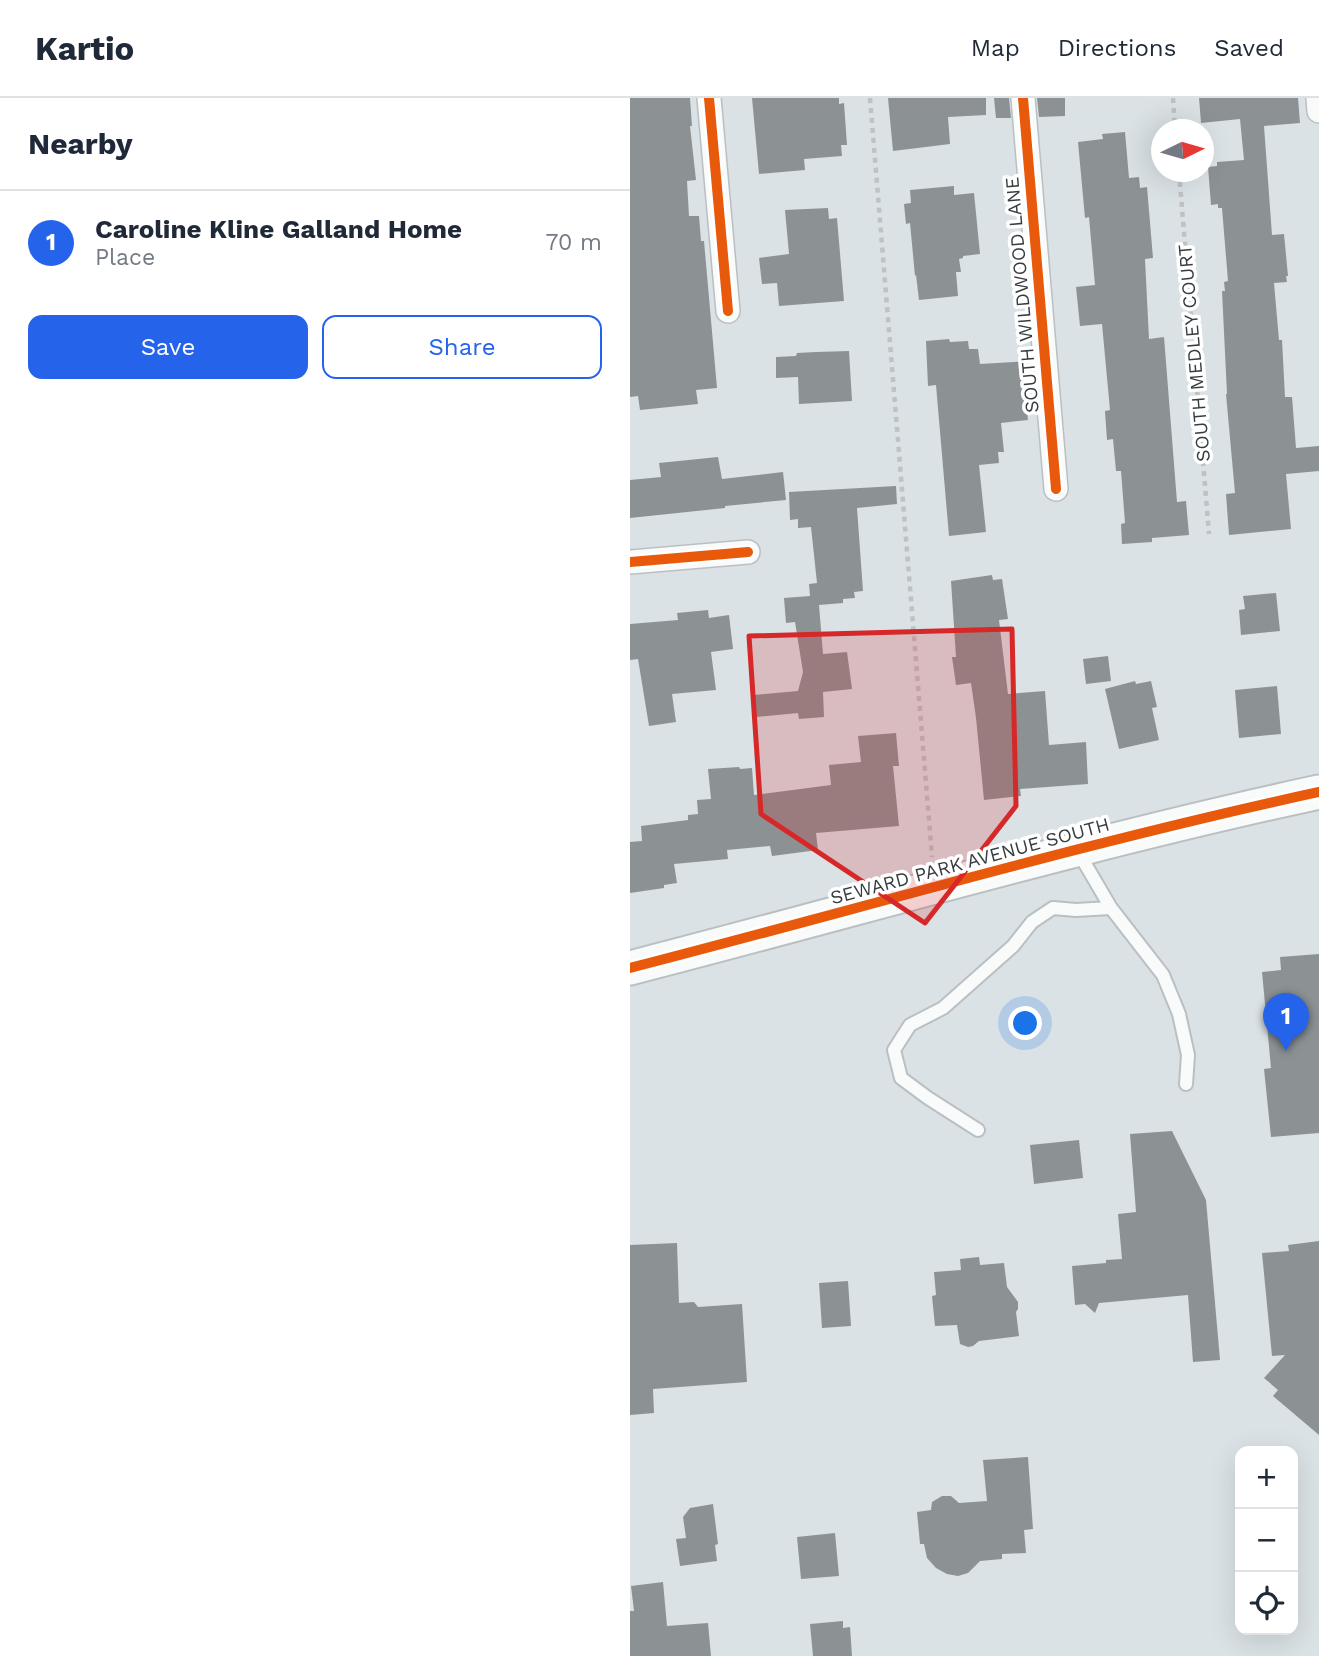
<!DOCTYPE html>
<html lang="en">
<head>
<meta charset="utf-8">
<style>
	body { margin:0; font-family:"Work Sans",sans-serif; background:#f6f6f7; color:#1f2937 }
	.controls { position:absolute; right:21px; bottom:21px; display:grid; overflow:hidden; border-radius:14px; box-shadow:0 7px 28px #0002 }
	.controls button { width:63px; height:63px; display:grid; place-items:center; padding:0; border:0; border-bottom:2px solid #e0e1e3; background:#fff; color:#1f2937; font:35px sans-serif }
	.compass { position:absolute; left:521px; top:21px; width:63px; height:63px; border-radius:50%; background:#fff; box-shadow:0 7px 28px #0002; rotate:85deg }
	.you { position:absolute; left:396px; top:926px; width:24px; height:24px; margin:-18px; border:5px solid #fff; border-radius:50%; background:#1a73e8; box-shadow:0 0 0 10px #1a73e833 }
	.badge { display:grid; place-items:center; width:46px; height:46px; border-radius:50%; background:#2563eb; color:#fff; font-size:23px; font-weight:700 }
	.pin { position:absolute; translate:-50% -58px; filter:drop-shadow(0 2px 4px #0008) }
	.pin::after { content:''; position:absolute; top:37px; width:24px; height:21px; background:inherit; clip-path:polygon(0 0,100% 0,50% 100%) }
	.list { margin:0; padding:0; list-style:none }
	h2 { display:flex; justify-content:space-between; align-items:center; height:91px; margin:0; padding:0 28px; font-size:30px }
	h2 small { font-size:23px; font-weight:400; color:#747a83 }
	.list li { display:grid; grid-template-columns:46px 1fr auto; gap:21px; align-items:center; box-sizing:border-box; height:105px; padding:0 28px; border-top:2px solid #e0e1e3 }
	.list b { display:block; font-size:26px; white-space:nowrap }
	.list p { margin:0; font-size:23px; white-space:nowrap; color:#747a83 }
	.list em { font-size:23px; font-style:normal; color:#747a83 }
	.actions { display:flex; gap:14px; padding:21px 28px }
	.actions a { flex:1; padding:16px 0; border:2px solid #2563eb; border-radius:14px; text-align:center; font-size:24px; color:#2563eb }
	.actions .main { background:#2563eb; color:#fff }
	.icon { flex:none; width:38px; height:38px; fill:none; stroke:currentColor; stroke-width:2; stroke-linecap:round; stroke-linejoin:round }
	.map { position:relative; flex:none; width:689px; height:1558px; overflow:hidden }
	header { display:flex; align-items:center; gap:42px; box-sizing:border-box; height:98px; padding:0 35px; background:#fff; border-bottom:2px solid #e0e1e3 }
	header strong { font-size:33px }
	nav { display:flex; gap:38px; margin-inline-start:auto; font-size:24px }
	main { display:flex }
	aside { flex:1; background:#fff }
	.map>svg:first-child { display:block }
	.building { fill:#8c9294 }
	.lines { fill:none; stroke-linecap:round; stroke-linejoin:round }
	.lane-casing { stroke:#babfc2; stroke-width:16 }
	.street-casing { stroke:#babfc2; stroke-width:26 }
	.secondary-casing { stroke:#babfc2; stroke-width:37 }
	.path { stroke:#bfc2c3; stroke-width:4.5; stroke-dasharray:5 5; stroke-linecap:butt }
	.lane { stroke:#f9fbfb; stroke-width:12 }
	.street { stroke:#f9fbfb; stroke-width:23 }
	.secondary { stroke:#f9fbfb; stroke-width:33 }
	.cycleway-casing { stroke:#fff; stroke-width:15 }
	.cycleway { stroke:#e8590c; stroke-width:10 }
	.marked { fill:#d62828; fill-opacity:0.2; stroke:#d62828; stroke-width:5; stroke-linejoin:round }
	.labels { text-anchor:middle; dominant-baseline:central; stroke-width:7; stroke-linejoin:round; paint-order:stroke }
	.street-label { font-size:19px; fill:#363c3f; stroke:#fff }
</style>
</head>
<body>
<header>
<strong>Kartio</strong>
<nav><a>Map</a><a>Directions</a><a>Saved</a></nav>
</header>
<main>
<aside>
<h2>Nearby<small></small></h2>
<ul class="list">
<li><span class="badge">1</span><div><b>Caroline Kline Galland Home</b><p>Place</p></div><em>70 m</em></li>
</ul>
<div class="actions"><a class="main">Save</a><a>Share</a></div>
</aside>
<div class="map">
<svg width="689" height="1558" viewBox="0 0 689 1558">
	<rect width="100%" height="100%" fill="#dae2e5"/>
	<path class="building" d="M0 0H60L62 28H60L66 82 57 83 59 118H69L71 143H74L87 290 66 292 68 306 10 312 8 298 0 299Z
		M122 0H209V6L214 5 217 47H211L212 58 174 61 175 72 129 76Z
		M258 0H356V17L318 19 320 46 263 53Z
		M364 0H379L381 20H366Z
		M407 0H435V18L409 19Z
		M569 0H668L670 25 634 28 642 137 654 136 658 178H656L657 184 644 185 649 242H652L655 299H662L666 350 689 348V373L656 376 661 431 599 437 596 396 605 395 596 296H597L592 193H595L594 184 598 183 592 110H588V106L581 107 578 69 587 68V64L614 62 610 21 571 25Z
		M495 34 499 80 509 79 510 90 517 89 523 160 515 161 519 241 534 239 547 404 556 403 559 437 522 440V444L492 446 491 426 495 425 491 373H486L483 341 477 342 475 313 480 312 472 226 450 228 446 189 465 187 459 119 455 120 448 44 473 41 472 36Z
		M324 88V97L344 95 350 156 333 158V160L329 161 331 174H326L328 198 289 202 286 177 285 178 280 125 276 126 274 106 281 105 280 92Z
		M198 110 199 121 207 120 214 203 149 208 147 185 132 186 129 160 159 156 155 112Z
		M319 241 320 244 338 243 339 251H348L350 266 398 263 400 295 395 296 398 322 371 325 374 354H368L369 365 349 367 356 434 319 438 306 287 298 288 296 243Z
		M219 253 222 303 169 306 168 279 146 280V259L166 258 167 255 186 254Z
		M88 359 92 381 153 374 156 402 95 408V410L0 420V382L31 379 29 365Z
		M266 388 267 406 227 410 233 493 224 494 225 500 213 501V505L189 507 193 556 217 554 222 591 193 594 194 619 169 621 168 615 126 619 124 597 168 593 173 574 165 524 156 525 154 500 180 498 179 486 187 485 181 429 168 430V421L160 422 159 394Z
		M362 477 363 482 372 481 378 521 369 522 378 596 415 593 419 647 456 644 458 686 390 691 391 698 354 702 346 620 341 585 326 587 322 559H326L321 483Z
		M646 495 650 533 611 537 609 512 615 511 613 498Z
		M78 512 79 520 99 517 103 551 81 554 86 592 42 596 46 624 19 628 8 561 0 562V526L48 522 47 515Z
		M478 558 481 583 456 586 453 561Z
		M505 583 506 586 521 583 527 609 522 610 529 642 489 651 475 591Z
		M647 588 651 636 609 640 605 592Z
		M266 635 269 668H263L269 728 186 735 188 752 142 758 140 748 97 752 98 761 44 766 47 785 34 787V790L0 795V744L12 743 11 728 58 722V717L68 716 67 702 81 701 78 671 109 669 110 671 122 670 124 697 201 687 199 667 231 664 228 638Z
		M689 856V1035L641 1039 634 971 641 970 632 874 651 872 650 859Z
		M542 1033 576 1102 590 1262 563 1264 558 1197 469 1205 465 1215 455 1206 445 1207 442 1168 476 1165V1162L492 1161 488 1116 506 1114 500 1036Z
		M449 1042 453 1080 404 1086 400 1047Z
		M689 1143V1337L643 1298 648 1292 634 1280 655 1257 642 1258 632 1155 659 1153 658 1147Z
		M47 1145 49 1205 64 1204 68 1209 112 1206 117 1284 23 1291 24 1315 0 1317V1147Z
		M349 1159 350 1167 374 1165 377 1189 388 1204V1211L386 1214 389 1238 349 1243 343 1248 338 1249 330 1246 327 1227 305 1228 302 1198 306 1197 304 1174 331 1172 330 1161Z
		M218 1183 221 1228 192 1230 189 1185Z
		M398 1359 403 1431 394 1432 396 1455 372 1456V1461L350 1463 338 1475 328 1478 317 1476 306 1470 297 1460 294 1446H290L287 1414 301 1412 302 1404 312 1398H321L329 1405 357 1403 353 1362Z
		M83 1406 88 1446 85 1447 87 1463 50 1468 46 1441 56 1440 53 1419 60 1410Z
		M205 1435 209 1478 171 1481 167 1439Z
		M33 1484 37 1528 78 1525 81 1558H0V1513H4L1 1488Z
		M213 1523V1530L220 1529 222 1558H183L180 1526Z"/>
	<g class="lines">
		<defs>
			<path id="lane" d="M447 752 481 810 533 877 549 916 558 957 556 986
				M348 1032 298 1000 271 980 264 952 280 927 313 910 383 848 402 824 423 810 446 812 481 810"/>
			<path id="street" d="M79 0 98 213
				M393 0 426 391
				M688 0 689 13
				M0 464 118 454"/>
			<path id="secondary" d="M0 870C229 811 457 744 689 694"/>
		</defs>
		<use href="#lane" class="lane-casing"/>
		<use href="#street" class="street-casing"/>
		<use href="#secondary" class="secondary-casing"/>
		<path class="path" d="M240 0 302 759
			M543 0 545 32
			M549 74 579 436"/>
		<use href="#lane" class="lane"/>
		<use href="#street" class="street"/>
		<use href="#secondary" class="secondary"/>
		<defs>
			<path id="cycleway" d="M79 0 98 213
				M393 0 426 391
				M0 464 118 454
				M0 870C229 811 457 744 689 694"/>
		</defs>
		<use href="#cycleway" class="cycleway-casing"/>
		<use href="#cycleway" class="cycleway"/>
	</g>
	<path class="marked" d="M382 531 386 708 295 825 131 716 119 538Z"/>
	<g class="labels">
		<g class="street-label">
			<text transform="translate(392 197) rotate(-95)">SOUTH WILDWOOD LANE</text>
			<text transform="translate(564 255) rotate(-95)">SOUTH MEDLEY COURT</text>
			<text transform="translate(340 763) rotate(-15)">SEWARD PARK AVENUE SOUTH</text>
		</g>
	</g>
</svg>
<div class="controls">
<button>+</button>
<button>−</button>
<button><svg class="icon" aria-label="locate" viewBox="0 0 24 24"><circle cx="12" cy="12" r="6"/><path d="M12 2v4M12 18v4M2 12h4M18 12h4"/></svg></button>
</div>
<svg class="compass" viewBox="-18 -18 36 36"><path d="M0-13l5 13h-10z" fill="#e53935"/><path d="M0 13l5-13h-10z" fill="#747a83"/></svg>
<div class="you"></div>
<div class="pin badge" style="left:656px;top:953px">1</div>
</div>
</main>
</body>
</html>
